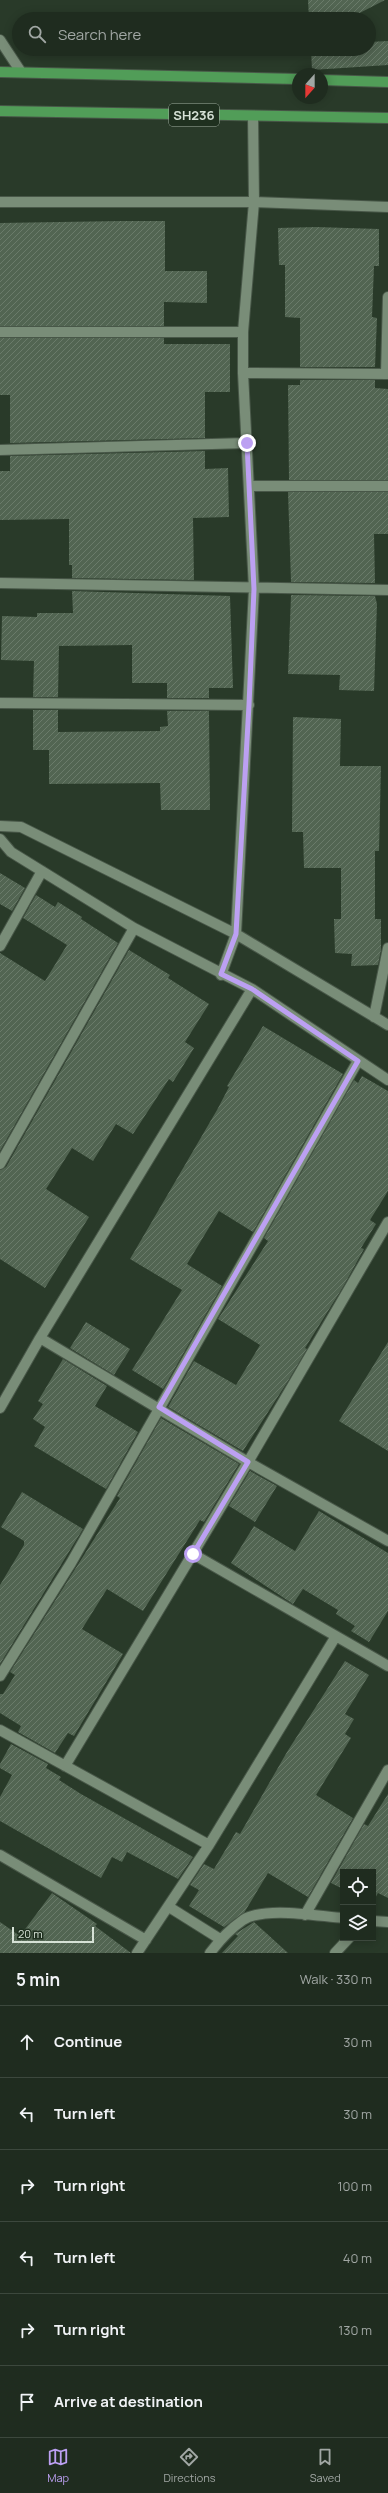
<!DOCTYPE html>
<html lang="en">
<head>
<meta charset="utf-8">
<style>
	body { margin:0; font-family:Manrope,sans-serif; background:#273428; color:#f1f3f6 }
	.controls { position:absolute; right:12px; bottom:12px; display:grid; overflow:hidden; border-radius:0px; box-shadow:0 2px 10px #0003 }
	.controls button { width:36px; height:36px; display:grid; place-items:center; padding:0; border:0; border-bottom:1px solid #3c483d; background:#1f2c1f; color:#f1f3f6; font:20px sans-serif }
	.compass { position:absolute; left:292px; top:68px; width:36px; height:36px; border-radius:50%; background:#1f2c1f; box-shadow:0 2px 10px #0003; rotate:201deg }
	.scale { position:absolute; left:12px; bottom:10px; width:82px; box-sizing:border-box; padding-left:4px; border:2px solid #d6e1d6; border-top:0; font-size:11px; line-height:14px; white-space:nowrap; color:#d6e1d6; -webkit-text-stroke:3px #1f301f; paint-order:stroke }
	.stop { position:absolute; width:12px; height:12px; margin:-9px; border:3px solid #bca0f2; border-radius:50%; background:#fff }
	.stop.end { background:#bca0f2; border-color:#fff; box-shadow:0 1px 4px #0008 }
	.list { margin:0; padding:0; list-style:none }
	h2 { display:flex; justify-content:space-between; align-items:center; height:52px; margin:0; padding:0 16px; font-size:17px }
	h2 small { font-size:13px; font-weight:400; color:#a1a7a4 }
	.list li { display:grid; grid-template-columns:26px 1fr auto; gap:12px; align-items:center; box-sizing:border-box; height:72px; padding:0 16px; border-top:1px solid #3c483d }
	.list b { display:block; font-size:15px; white-space:nowrap }
	.list em { font-size:13px; font-style:normal; color:#a1a7a4 }
	.icon { flex:none; width:22px; height:22px; fill:none; stroke:currentColor; stroke-width:2; stroke-linecap:round; stroke-linejoin:round }
	.map { position:relative; flex:none; width:388px; height:1953px; overflow:hidden }
	.search { position:absolute; background:#1f2c1f; box-shadow:0 2px 10px #0003; left:12px; right:12px; top:12px; height:44px; display:flex; align-items:center; gap:10px; box-sizing:border-box; padding:0 14px; border-radius:22px; color:#a1a7a4; font-size:15px }
	.sheet { height:484px; background:#1f2c1f }
	nav { display:flex; justify-content:space-around; align-items:center; box-sizing:border-box; height:56px; border-top:1px solid #3c483d; background:#1f2c1f; font-size:11px; color:#a1a7a4 }
	nav a { display:grid; justify-items:center; gap:2px }
	nav .on { color:#bca0f2 }
	.map>svg:first-child { display:block }
	.building { fill:url(#building-hatch) }
	.lines { fill:none; stroke-linecap:round; stroke-linejoin:round }
	.street-casing { stroke:#485748; stroke-width:12 }
	.primary-casing { stroke:#485748; stroke-width:12 }
	.street { stroke:#798d78; stroke-width:10 }
	.primary { stroke:#519d58; stroke-width:10 }
	.route { stroke:#bca0f2; stroke-width:5 }
	.labels { text-anchor:middle; dominant-baseline:central; stroke-width:3; stroke-linejoin:round; paint-order:stroke }
	.shield { fill:#1f301f; stroke:#9fac9f; stroke-width:1 }
	.shield-label { font-size:13px; font-weight:bold; fill:#d6e1d6 }
</style>
</head>
<body>
<div class="map">
<svg width="388" height="1953" viewBox="0 0 388 1953">
	<defs>
		<pattern id="building-hatch" width="6" height="6" patternUnits="userSpaceOnUse"><rect width="6" height="6" fill="#526552"/><path d="M-1 1l2-2M0 6l6-6M5 7l2-2" fill="none" stroke="#6a7b6a"/></pattern>
	</defs>
	<rect width="100%" height="100%" fill="#293a29"/>
	<path class="building" d="M308 0H385L348 19H309Z
		M388 41V65L312 70 311 49H369V42Z
		M121 221H165V271H207V303L164 302V326H0V223Z
		M316 227 379 229V266H374L372 317 377 318 375 367H300V318L285 317V265H279L278 228Z
		M0 338H164V344H230V392H205V438L10 443V395H0Z
		M300 380H375V388L388 389V480H289L288 385H300Z
		M205 451V469L228 468 229 517 193 518 194 580 72 578V565H69V519L0 520V471H10V456Z
		M288 492H388V534H374L375 583 291 582Z
		M72 591 230 596 233 688H209V698H167V683H132V645L59 646 58 697H33L34 661 1 660 2 616 37 617V613H73Z
		M291 595 375 596 377 604 374 691 339 690 340 675 288 674Z
		M33 710H58V732L160 731V727L168 726 167 711H209L210 810H161L160 783 49 784V750H33Z
		M293 717 341 719 340 766H381L379 851H375V919H381V950L378 965 351 966 352 954 335 953 334 919H341V868H304L303 832H292Z
		M0 873 25 888 12 911 0 904Z
		M36 895 55 907 58 902 82 917 81 919 118 943 0 1151V953L45 981 67 945 23 918Z
		M129 950 170 975 168 978 209 1004 185 1042 194 1048 173 1082 169 1079 133 1134 116 1124 93 1161 72 1148 46 1189 89 1217 45 1288 0 1259V1170L6 1167Z
		M263 1026 343 1074 253 1232 219 1211 187 1264 222 1286 163 1389 132 1370 182 1290 130 1259 217 1110 229 1087 227 1086Z
		M362 1076 388 1091V1191L370 1220 376 1224 361 1248 364 1249 343 1287 305 1348 307 1349 288 1381 243 1451 168 1407 194 1361 236 1385 260 1345 218 1319 268 1241 264 1238 354 1080 358 1083Z
		M86 1322 130 1349 114 1375 70 1348Z
		M388 1342V1451L339 1421Z
		M63 1359 107 1386 95 1406 138 1432 106 1489 34 1446 45 1427 33 1419 43 1404 38 1401Z
		M161 1418 239 1464 204 1522 200 1520 143 1611 107 1589 82 1629 123 1654 74 1736 68 1733 55 1753 18 1732 21 1726 0 1713V1694H3L15 1675 10 1672 120 1498 117 1496Z
		M250 1471 277 1486 255 1522 229 1506Z
		M22 1492 83 1529 0 1664V1585L24 1545V1541L1 1527Z
		M319 1511 388 1553V1611L369 1642 351 1631 355 1626 336 1614 338 1610 303 1589 293 1604 231 1563 254 1526 295 1551Z
		M345 1661 369 1675 345 1714 354 1719 345 1734 351 1738 316 1795 353 1818 308 1897 268 1873 244 1913 224 1927 189 1906 199 1890 190 1885 204 1864 214 1869 236 1832 240 1834 287 1752Z
		M11 1744 48 1764 46 1768 61 1777 59 1780 81 1794 193 1857 178 1879 127 1852 122 1862 112 1857 101 1878 0 1821V1797L12 1775 0 1768V1764Z
		M388 1794V1898L378 1893 373 1902V1872H343V1889L331 1883 364 1824 368 1826Z
		M52 1893 97 1924 95 1926 131 1953H0V1922L20 1936Z
		M254 1922 288 1953H222L238 1936 235 1934Z"/>
	<g class="lines">
		<defs>
			<path id="street" d="M0 40 21 72
				M0 202H254L388 207
				M0 332H243
				M243 373 388 374
				M386 374 388 297
				M0 450 247 443
				M249 486H388
				M0 583 388 590
				M0 703 249 705
				M0 826 21 827 236 934 388 1025
				M0 839 11 852 134 928 252 989 388 1080
				M0 946 42 871
				M221 975 236 934 254 589 243 373V332L254 202 253 116
				M374 1017 388 948
				M0 1164 134 928
				M40 1338 248 1462 388 1541
				M0 1408 40 1338 252 989
				M193 1554 388 1666
				M0 1676 71 1563 358 1061
				M0 1730 209 1845
				M65 1766 248 1462 388 1222
				M0 1855 146 1940
				M169 1907 220 1939
				M305 1915 388 1770
				M373 1921 388 1922
				M137 1953 209 1845 336 1636
				M210 1953C219 1941 230 1929 243 1920 265 1906 317 1916 343 1918
				M335 1953 349 1938"/>
			<path id="primary" d="M0 72 298 79
				M322 80 388 82
				M0 111 388 118"/>
		</defs>
		<use href="#street" class="street-casing"/>
		<use href="#primary" class="primary-casing"/>
		<use href="#street" class="street"/>
		<use href="#primary" class="primary"/>
	</g>
	<g class="lines">
		<path class="route" d="M193 1554 248 1462 159 1407 358 1061 252 989 221 974 236 934 249 705 254 589 247 443"/>
	</g>
	<g class="labels">
		<rect class="shield" x="169" y="104" width="50" height="22" rx="3"/>
		<g class="shield-label">
			<text x="194" y="115">SH236</text>
		</g>
	</g>
</svg>
<div class="controls">
<button><svg class="icon" aria-label="locate" viewBox="0 0 24 24"><circle cx="12" cy="12" r="6"/><path d="M12 2v4M12 18v4M2 12h4M18 12h4"/></svg></button>
<button><svg class="icon" aria-label="layers" viewBox="0 0 24 24"><path d="M12 4l9 5-9 5-9-5zM3 14l9 5 9-5"/></svg></button>
</div>
<svg class="compass" viewBox="-18 -18 36 36"><path d="M0-13l5 13h-10z" fill="#e53935"/><path d="M0 13l5-13h-10z" fill="#a1a7a4"/></svg>
<div class="scale">20 m</div>
<div class="stop" style="left:193px;top:1554px"></div>
<div class="stop end" style="left:247px;top:443px"></div>
<div class="search"><svg class="icon" aria-label="search" viewBox="0 0 24 24"><circle cx="10" cy="10" r="6"/><path d="M15 15l6 6"/></svg>Search here</div>
</div>
<section class="sheet">
<h2>5 min<small>Walk · 330 m</small></h2>
<ul class="list">
<li><svg class="icon" aria-label="ahead" viewBox="0 0 24 24"><path d="M12 20V5M6 11l6-6 6 6"/></svg><div><b>Continue</b></div><em>30 m</em></li>
<li><svg class="icon" aria-label="left" viewBox="0 0 24 24"><path d="M17 20v-9H6M10 6l-5 5 5 5"/></svg><div><b>Turn left</b></div><em>30 m</em></li>
<li><svg class="icon" aria-label="right" viewBox="0 0 24 24"><path d="M7 20v-9h11M14 6l5 5-5 5"/></svg><div><b>Turn right</b></div><em>100 m</em></li>
<li><svg class="icon" aria-label="left" viewBox="0 0 24 24"><path d="M17 20v-9H6M10 6l-5 5 5 5"/></svg><div><b>Turn left</b></div><em>40 m</em></li>
<li><svg class="icon" aria-label="right" viewBox="0 0 24 24"><path d="M7 20v-9h11M14 6l5 5-5 5"/></svg><div><b>Turn right</b></div><em>130 m</em></li>
<li><svg class="icon" aria-label="arrive" viewBox="0 0 24 24"><path d="M6 21V4h12l-3 4 3 4H6"/></svg><div><b>Arrive at destination</b></div></li>
</ul>
</section>
<nav>
<a class="on"><svg class="icon" aria-label="map" viewBox="0 0 24 24"><path d="M3 6l6-2 6 2 6-2v14l-6 2-6-2-6 2zM9 4v14M15 6v14"/></svg>Map</a>
<a><svg class="icon" aria-label="directions" viewBox="0 0 24 24"><path d="M12 3l9 9-9 9-9-9zM9 14v-3h6M13 9l2 2-2 2"/></svg>Directions</a>
<a><svg class="icon" aria-label="saved" viewBox="0 0 24 24"><path d="M7 4h10v16l-5-4-5 4z"/></svg>Saved</a>
</nav>
</body>
</html>
